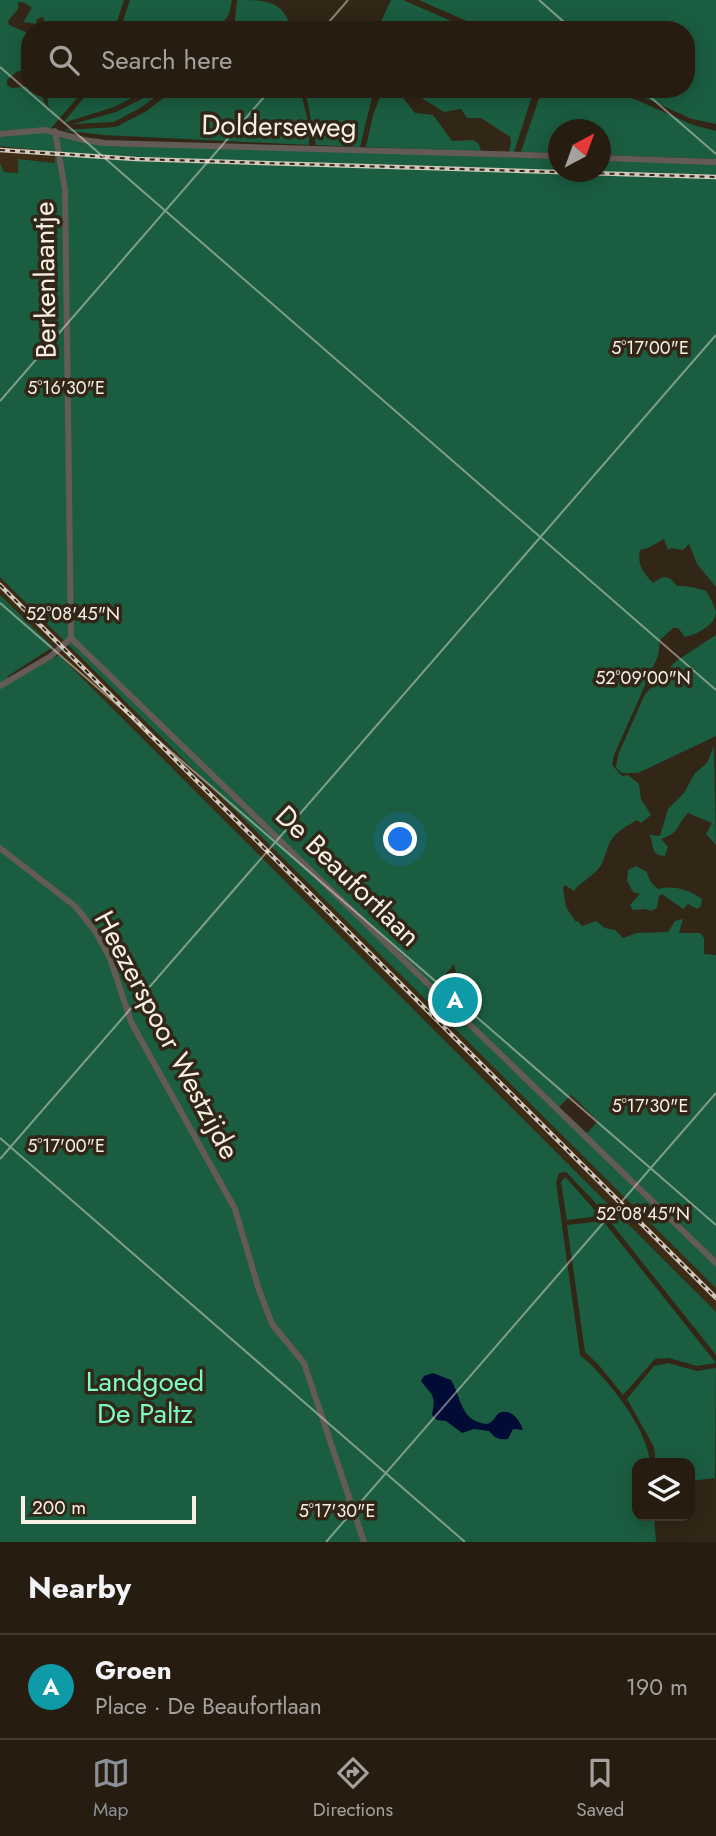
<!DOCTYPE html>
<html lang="en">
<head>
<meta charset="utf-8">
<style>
	body { margin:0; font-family:Jost,sans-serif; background:#2e2519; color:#f1f3f6 }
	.controls { position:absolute; right:21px; bottom:21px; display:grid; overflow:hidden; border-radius:14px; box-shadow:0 4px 18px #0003 }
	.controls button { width:63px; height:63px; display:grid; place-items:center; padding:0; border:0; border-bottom:2px solid #423a30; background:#261c10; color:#f1f3f6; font:35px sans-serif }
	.compass { position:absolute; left:548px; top:119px; width:63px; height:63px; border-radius:50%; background:#261c10; box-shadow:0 4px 18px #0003; rotate:41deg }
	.scale { position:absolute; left:21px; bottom:18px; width:175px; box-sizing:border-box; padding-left:7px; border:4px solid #f8efe5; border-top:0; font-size:19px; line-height:24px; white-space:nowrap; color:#f8efe5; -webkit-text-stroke:5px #322616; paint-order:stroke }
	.you { position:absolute; left:401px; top:840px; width:24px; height:24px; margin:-18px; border:5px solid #fff; border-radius:50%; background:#1a73e8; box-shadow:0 0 0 10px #1a73e833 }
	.badge { display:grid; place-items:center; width:46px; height:46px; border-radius:50%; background:#8c9099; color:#fff; font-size:23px; font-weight:700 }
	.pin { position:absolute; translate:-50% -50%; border:4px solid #fff; box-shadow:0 2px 7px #0006 }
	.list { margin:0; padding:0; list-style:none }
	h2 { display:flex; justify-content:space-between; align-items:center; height:91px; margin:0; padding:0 28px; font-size:30px }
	h2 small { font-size:23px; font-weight:400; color:#a4a19f }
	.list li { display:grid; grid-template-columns:46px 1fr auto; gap:21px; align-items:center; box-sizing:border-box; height:105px; padding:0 28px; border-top:2px solid #423a30 }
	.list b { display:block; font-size:26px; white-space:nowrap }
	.list p { margin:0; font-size:23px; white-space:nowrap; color:#a4a19f }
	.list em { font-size:23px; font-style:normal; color:#a4a19f }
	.icon { flex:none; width:38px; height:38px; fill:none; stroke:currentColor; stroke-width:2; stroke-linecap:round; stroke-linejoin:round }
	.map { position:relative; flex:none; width:716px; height:1542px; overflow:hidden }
	.search { position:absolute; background:#261c10; box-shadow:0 4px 18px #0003; left:21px; right:21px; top:21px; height:77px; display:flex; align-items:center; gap:18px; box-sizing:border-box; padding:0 24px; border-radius:28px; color:#a4a19f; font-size:26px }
	.sheet { height:196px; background:#261c10 }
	nav { display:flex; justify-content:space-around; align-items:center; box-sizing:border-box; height:98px; border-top:2px solid #423a30; background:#261c10; font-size:19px; color:#a4a19f }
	nav a { display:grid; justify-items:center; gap:4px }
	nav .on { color:#8c9099 }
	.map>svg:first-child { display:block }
	.built { fill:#3c2b15 }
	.green { fill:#1b5d41; fill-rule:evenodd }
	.water { fill:#000c36 }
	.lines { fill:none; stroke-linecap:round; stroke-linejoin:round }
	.minor { stroke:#645b56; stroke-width:6 }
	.rail-casing { stroke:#d2c8bd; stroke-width:4.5 }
	.rail { stroke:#322616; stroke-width:2; stroke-dasharray:5; stroke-linecap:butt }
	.ticks { fill:none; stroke:#f8efe5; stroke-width:2; stroke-opacity:0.45 }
	.labels { text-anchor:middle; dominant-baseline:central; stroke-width:7; stroke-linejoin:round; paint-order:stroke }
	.street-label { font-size:28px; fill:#f8efe5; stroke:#322616 }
	.park-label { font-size:28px; fill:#7ffbc2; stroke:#322616 }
	.ticks-label { font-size:18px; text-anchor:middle; fill:#f8efe5; stroke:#322616; stroke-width:7; stroke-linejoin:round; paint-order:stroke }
</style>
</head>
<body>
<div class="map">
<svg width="716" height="1542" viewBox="0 0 716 1542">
	<rect width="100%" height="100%" fill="#322616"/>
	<path class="built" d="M0 146 55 151V163L18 159 19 173 4 172 0 163Z
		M0 577 716 1288V1312L81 679 0 595Z"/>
	<path class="green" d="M0 0H124L114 30H42L46 26 43 17 37 19 36 24 23 22 32 8 25 3 18 2V9L8 21 9 25 28 33 30 73 18 71 7 80V85L12 88 30 86V89H37L49 109 47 96 51 89H85L51 128 0 131Z
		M130 0H232L229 14 218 30H120Z
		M237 0C264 0 285 0 291 30H234Z
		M391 0H403L472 30H377Z
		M419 0H716V124L692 119 625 89H686V30H487Z
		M91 89H149L114 107 63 123Z
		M161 89H167L140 108 114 122 73 124 116 112Z
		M175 89H300L309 125V145L103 135 62 130 116 127 145 112Z
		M305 89H374L360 147 316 145Z
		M383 89 404 99 415 113 433 115 452 141 473 140 479 144 481 151 366 147 373 115Z
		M407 89H478L482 96 496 94 499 89H518L533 93 514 152H509L511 142 510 137 481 118H467L461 109 444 112Z
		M542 89H612L693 125 716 131V159L601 155 600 130H558V153L521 152Z
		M45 132 52 135 83 142 558 159V172H600L601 161 716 164V587L697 564 689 544 683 550 672 548 668 550 664 539 648 548 640 550C637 565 643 572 653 583 664 575 668 575 677 586 681 585 702 589 706 591 709 596 715 606 716 612 716 626 694 635 685 637L678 628H673L660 640 658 656 614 755 612 765 622 776 628 775 639 784 641 799 651 815 641 823 637 820C627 826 615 832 610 842 606 850 605 860 599 868 591 878 580 882 574 891L565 885 563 888 566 907 575 921 579 922 582 926 596 921 605 928 615 930 623 938 637 933 668 932 675 921 683 919 679 933H700L704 938V954L716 955V1288L0 577V163L4 172 18 173V159L55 163V152L0 146V137ZM454 964 458 980 466 999 465 1010 438 983ZM571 1095 598 1121 587 1133 559 1107Z
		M0 595 53 647 8 676 6 684 59 655 716 1312V1355L592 1199 566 1172 559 1173 556 1182 580 1355C606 1376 648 1429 650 1463H637V1516H654L656 1542H0Z
		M716 635V736L638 773H622L616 768 618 755 645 694 676 661Z
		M714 746 716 845 706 834 712 823 688 813C674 828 682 831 661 839L668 847 665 856C649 855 655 843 649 835L660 836 668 809 684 793 695 773 707 763Z
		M636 866 647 872C649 880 652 885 659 889 673 885 690 890 702 899L701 906 697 909 688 904 683 909 662 894 659 896 657 908 651 911 645 909 633 910 630 905 640 894 633 892 627 881 628 870Z
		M565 1177 568 1180 600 1216 567 1220 561 1182Z
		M603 1221 716 1363 697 1366 669 1358 655 1359 623 1395 598 1364 585 1352 567 1225Z
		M668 1363 697 1371 716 1368 715 1478 690 1481V1463H656L654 1447 627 1399 654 1366Z"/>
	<path class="water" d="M433 1373 451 1380C458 1391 461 1412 472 1419 475 1421 483 1424 487 1424 493 1423 495 1416 499 1413 511 1408 520 1420 523 1430L513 1429 508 1439C498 1440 495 1438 489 1431L474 1429 462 1433 446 1421 437 1420 432 1415C436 1394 433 1397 421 1381L424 1376Z"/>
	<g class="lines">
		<path class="minor" d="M55 131 65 190 71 638
			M0 134 45 130 84 140 105 143 558 156
			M600 158 716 162
			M71 638 716 1263
			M0 686 51 656 71 638
			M0 848 76 907 95 931 110 958 131 1022 235 1209 259 1290 272 1324 304 1363 364 1542"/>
		<defs>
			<path id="rail" d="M0 150 136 159 716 177
				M0 585 716 1298"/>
		</defs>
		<use href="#rail" class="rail-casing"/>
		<use href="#rail" class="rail"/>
	</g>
	<path class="ticks" d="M539 0 573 30M322 30 348 0M0 67 716 690M641 89 716 154M0 401 271 89M0 603 716 1225M0 1138 465 1542M0 1159 716 335M326 1542 716 1093"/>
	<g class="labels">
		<g class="street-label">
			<text transform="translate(279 126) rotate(1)">Dolderseweg</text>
			<text transform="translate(45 280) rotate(-91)">Berkenlaantje</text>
			<text transform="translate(348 876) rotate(44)">De Beaufortlaan</text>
			<text transform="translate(167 1035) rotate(62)">Heezerspoor Westzijde</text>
		</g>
		<g class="park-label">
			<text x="145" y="1381">Landgoed<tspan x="145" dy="32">De Paltz</tspan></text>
		</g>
	</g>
	<g class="ticks-label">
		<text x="650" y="354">5°17'00"E</text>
		<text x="66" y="394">5°16'30"E</text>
		<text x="73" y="620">52°08'45"N</text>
		<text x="643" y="684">52°09'00"N</text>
		<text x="650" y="1112">5°17'30"E</text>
		<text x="66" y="1152">5°17'00"E</text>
		<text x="643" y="1220">52°08'45"N</text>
		<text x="337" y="1517">5°17'30"E</text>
	</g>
</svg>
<div class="controls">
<button><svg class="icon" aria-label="layers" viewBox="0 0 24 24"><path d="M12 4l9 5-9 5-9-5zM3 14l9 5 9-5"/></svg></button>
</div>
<svg class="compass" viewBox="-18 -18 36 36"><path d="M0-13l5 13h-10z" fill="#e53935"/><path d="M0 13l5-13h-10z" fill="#a4a19f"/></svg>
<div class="scale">200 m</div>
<div class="you"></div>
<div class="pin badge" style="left:455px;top:1000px;background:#0f9aa8">A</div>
<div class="search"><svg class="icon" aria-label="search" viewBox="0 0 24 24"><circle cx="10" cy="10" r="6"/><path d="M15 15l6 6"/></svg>Search here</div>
</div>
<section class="sheet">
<h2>Nearby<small></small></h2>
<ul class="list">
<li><span class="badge" style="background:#0f9aa8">A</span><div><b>Groen</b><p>Place · De Beaufortlaan</p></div><em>190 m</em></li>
</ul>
</section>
<nav>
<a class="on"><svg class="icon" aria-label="map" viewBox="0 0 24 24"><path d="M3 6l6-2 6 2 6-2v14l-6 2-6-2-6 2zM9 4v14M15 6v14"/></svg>Map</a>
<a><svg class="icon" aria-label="directions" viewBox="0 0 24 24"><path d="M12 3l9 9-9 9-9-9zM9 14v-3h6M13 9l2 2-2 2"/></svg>Directions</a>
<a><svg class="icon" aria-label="saved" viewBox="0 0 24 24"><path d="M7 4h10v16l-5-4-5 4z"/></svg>Saved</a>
</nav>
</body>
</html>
